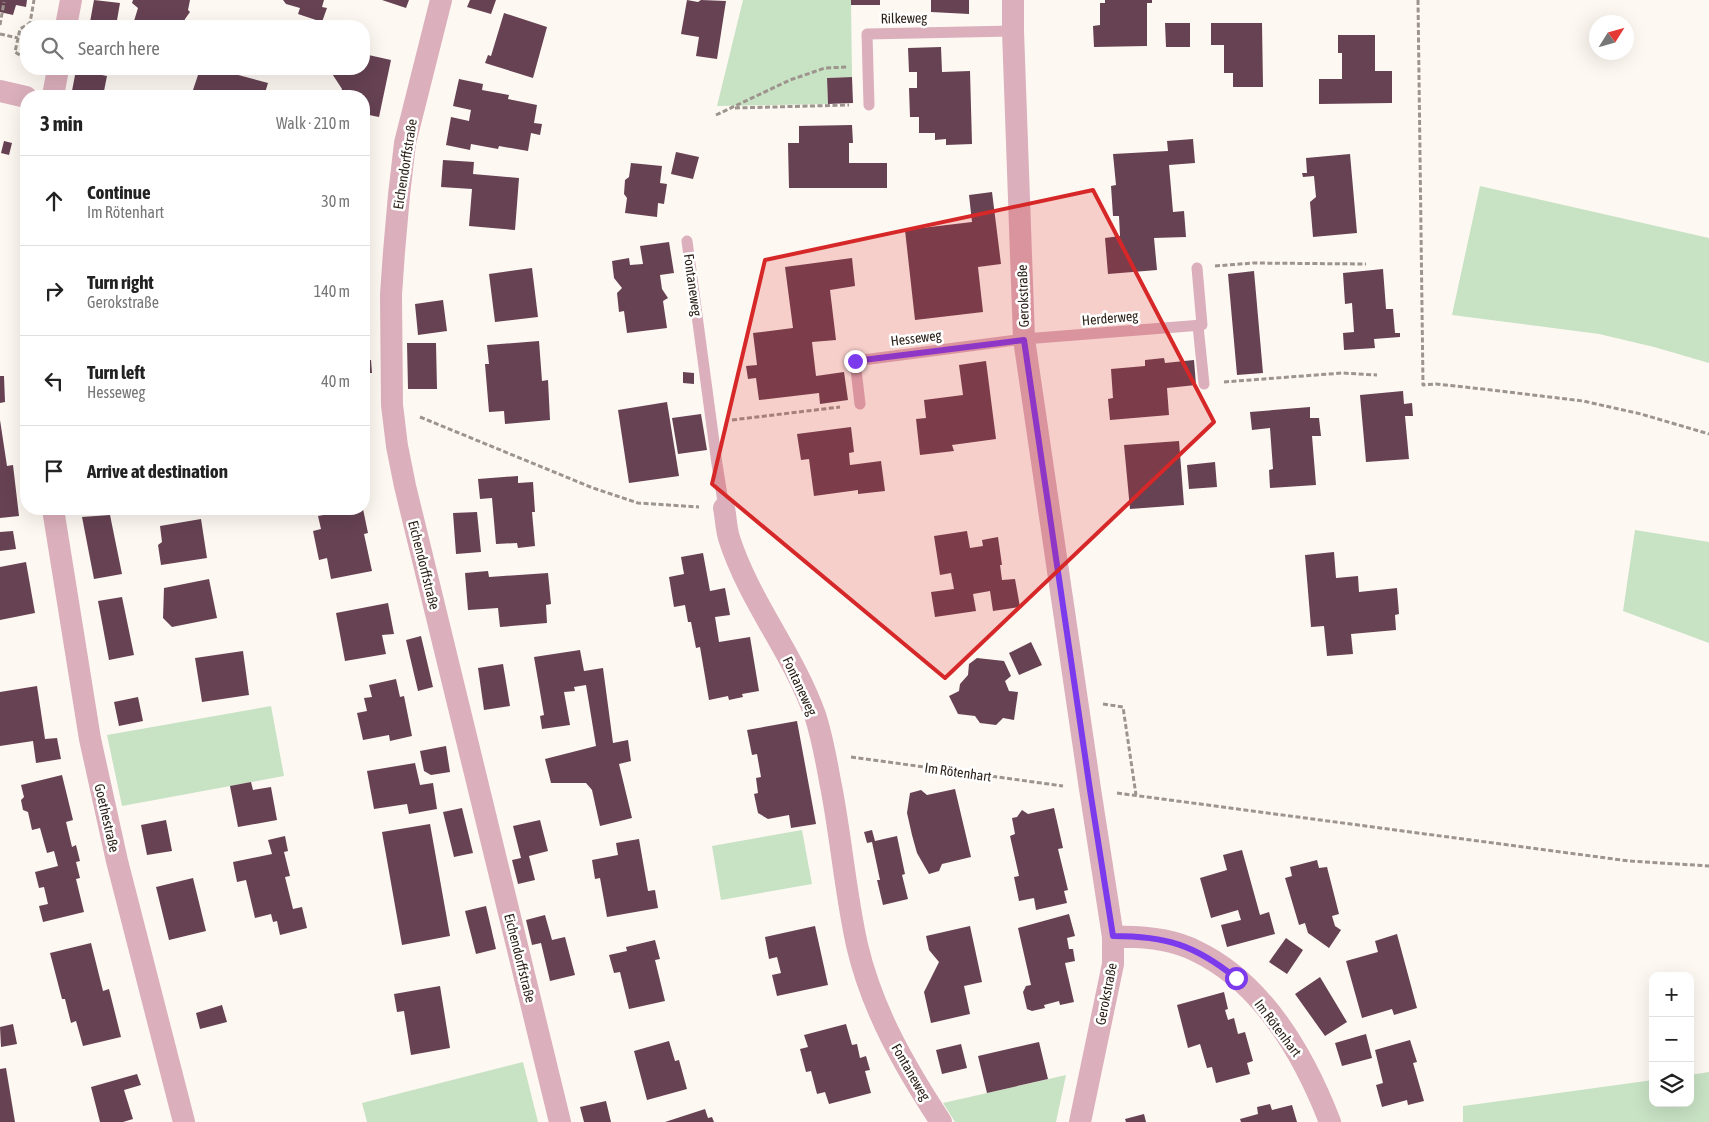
<!DOCTYPE html>
<html lang="en">
<head>
<meta charset="utf-8">
<style>
	body { margin:0; font-family:"Asap Condensed",sans-serif; background:#f6f6f6; color:#222 }
	.controls { position:absolute; right:15px; bottom:15px; display:grid; overflow:hidden; border-radius:10px; box-shadow:0 5px 20px #0002 }
	.controls button { width:45px; height:45px; display:grid; place-items:center; padding:0; border:0; border-bottom:1px solid #e0e0e0; background:#fff; color:#222; font:25px sans-serif }
	.compass { position:absolute; left:1589px; top:15px; width:45px; height:45px; border-radius:50%; background:#fff; box-shadow:0 5px 20px #0002; rotate:53deg }
	.stop { position:absolute; width:15px; height:15px; margin:-11px; border:4px solid #7c3aed; border-radius:50%; background:#fff }
	.stop.end { background:#7c3aed; border-color:#fff; box-shadow:0 1px 5px #0008 }
	.list { margin:0; padding:0; list-style:none }
	h2 { display:flex; justify-content:space-between; align-items:center; height:65px; margin:0; padding:0 20px; font-size:21px }
	h2 small { font-size:16px; font-weight:400; color:#767676 }
	.list li { display:grid; grid-template-columns:32px 1fr auto; gap:15px; align-items:center; box-sizing:border-box; height:90px; padding:0 20px; border-top:1px solid #e0e0e0 }
	.list b { display:block; font-size:19px; white-space:nowrap }
	.list p { margin:0; font-size:16px; white-space:nowrap; color:#767676 }
	.list em { font-size:16px; font-style:normal; color:#767676 }
	.icon { flex:none; width:28px; height:28px; fill:none; stroke:currentColor; stroke-width:2; stroke-linecap:round; stroke-linejoin:round }
	.map { position:relative; flex:none; width:1709px; height:1122px; overflow:hidden }
	.search { position:absolute; background:#fff; box-shadow:0 5px 20px #0002; left:20px; top:20px; width:350px; height:55px; display:flex; align-items:center; gap:12px; box-sizing:border-box; padding:0 18px; border-radius:20px; color:#767676; font-size:19px }
	.panel { position:absolute; background:#fff; box-shadow:0 5px 20px #0002; left:20px; top:90px; width:350px; height:425px; border-radius:20px }
	.map>svg:first-child { display:block }
	.green { fill:#c8e2c4 }
	.building { fill:#664253 }
	.lines { fill:none; stroke-linecap:round; stroke-linejoin:round }
	.path { stroke:#9c948d; stroke-width:3; stroke-dasharray:5 2.5; stroke-linecap:butt }
	.service { stroke:#dbb0bc; stroke-width:11 }
	.minor { stroke:#dbb0bc; stroke-width:22 }
	.route { stroke:#7c3aed; stroke-width:6 }
	.marked { fill:#d62828; fill-opacity:0.2; stroke:#d62828; stroke-width:4; stroke-linejoin:round }
	.labels { text-anchor:middle; dominant-baseline:central; stroke-width:5; stroke-linejoin:round; paint-order:stroke }
	.street-label { font-size:14px; fill:#2a1f16; stroke:#fff }
</style>
</head>
<body>
<div class="map">
<svg width="1709" height="1122" viewBox="0 0 1709 1122">
	<rect width="100%" height="100%" fill="#fef8f3"/>
	<path class="green" d="M743 0H851L852 77 827 78 828 104 717 106Z
		M1480 186 1709 238V363L1654 347 1599 334 1452 315Z
		M1635 530 1709 542V643L1623 611Z
		M271 706 284 776 122 806 107 735Z
		M802 830 812 884 721 900 712 846Z
		M523 1062 538 1122H367L362 1103Z
		M1709 1072V1122H1463V1106L1653 1080V1103H1690V1075Z
		M1066 1075 1056 1122H955L943 1103Z"/>
	<path class="building" d="M0 0H27L26 7 16 5 13 15 0 12Z
		M94 0 120 3 116 26 90 22Z
		M133 0H190L188 10 190 12 185 19 183 26H152L134 21 138 8 132 3Z
		M283 0H324L322 7 327 8 322 22 298 14 300 8 286 4Z
		M382 0H409L406 8Z
		M470 0H496L491 14 467 7Z
		M687 0 698 2 701 0 726 1 717 59 696 56 699 37 681 34Z
		M851 0H880V5H851Z
		M931 0H969V14L931 12Z
		M1105 0H1152V3H1147V46L1094 47 1093 26 1100 25V3H1105Z
		M504 13 547 27 533 78 485 63 488 55 491 56Z
		M1165 23H1190V47H1166Z
		M1211 23H1262L1263 87H1233V73H1224V45H1211Z
		M1338 35H1375V71H1392V103L1319 104V79H1342V53H1338Z
		M941 47 942 72 970 71 972 144 946 145V139L935 140V133H919V117H910L909 88H917V72H909L908 48Z
		M364 54 391 60 379 117 369 115 365 135 364 96H340L342 89 329 69H364Z
		M200 69H216L268 83 264 96H191Z
		M76 70 107 76 103 96H71Z
		M852 77 853 103 828 104 827 78Z
		M459 79 483 84 482 90 509 95 508 99 537 105 534 123 542 124 540 135 531 133 528 151 499 146 498 149 471 144 470 150 446 145 451 117 469 121 470 115 471 110 453 106Z
		M852 125 853 143H849V163H887V188H789L788 143H799V126Z
		M1193 139 1195 163 1169 165 1173 212 1184 211 1186 237 1154 238 1157 270 1108 274 1105 238 1120 236 1119 216H1113L1111 186 1116 185 1113 154 1168 151 1167 141Z
		M4 141 12 143 9 155 1 153Z
		M676 152 699 157 693 179 671 174Z
		M1350 154 1357 233 1313 237 1310 202 1316 197 1314 176 1303 177 1302 173H1307L1306 158Z
		M443 160 474 162 473 174 519 178 515 230 469 226 472 189 441 187Z
		M631 163 662 166 660 183 667 184 664 204 658 203 657 217 625 213 627 198 624 194 625 180 629 177Z
		M992 192 1001 264 978 267 983 312 915 320 905 230 972 222 969 195Z
		M669 242 674 273 660 275 662 289 668 298 663 301 667 328 627 333 624 311 619 312 617 293 622 288 614 278 612 261 629 258 630 265 643 264 640 246Z
		M852 258 855 286 830 290 836 340 812 342 816 376 844 372 848 400 820 404 819 393 759 400 756 378 748 379 746 366 757 365 753 333 793 328 785 267Z
		M532 268 538 317 495 322 489 274Z
		M1383 269 1386 309H1393L1395 333H1400V337L1374 339 1375 348 1344 350 1343 333 1354 332 1352 303 1345 304 1343 273Z
		M1254 271 1263 373 1237 375 1228 274Z
		M443 300 447 331 418 335 415 304Z
		M539 341 542 381 548 380 550 420 505 424 504 411 489 412 485 364H489L487 345Z
		M407 343H436L437 389H408Z
		M1164 358 1165 363 1194 360 1196 385 1167 388 1169 415 1110 420 1108 399 1113 398 1111 369 1145 366V360Z
		M364 360H371L372 373H364Z
		M986 361 996 439 952 445 954 451 920 455 916 419 926 418 924 400 963 395 959 365Z
		M683 372 694 373V384L683 383Z
		M0 376H4L5 402 0 403Z
		M1403 391 1404 404 1412 403 1413 416H1405L1409 459 1366 462 1360 395Z
		M667 402 679 476 629 483 618 410Z
		M1310 407V418H1319L1321 436H1312L1316 485 1270 488 1269 470 1273 469 1270 428 1252 430 1250 412Z
		M701 414 707 450 678 454 672 418Z
		M0 420 7 466 13 465 19 516 0 518Z
		M851 427 854 452 849 453 850 465 881 461 885 491 858 494V490L814 496 809 459 801 460 797 434Z
		M1179 441 1184 505 1130 509 1124 445Z
		M1215 462 1217 487 1189 489 1187 465Z
		M518 476V483L533 482 535 512H532L535 546 518 548 517 543 496 544 492 498 480 499 478 479Z
		M354 509H363L368 533 364 534 372 571 331 579 327 558 319 560 313 531 321 529 318 516Z
		M477 512 481 552 456 554 453 513Z
		M110 515 122 574 94 579 82 517Z
		M201 519 207 558 161 565 158 545 162 542 160 526Z
		M13 531 16 549 0 551V532Z
		M967 531 970 548 983 546 982 540 998 537 1002 565H1000L1002 580 1015 579 1020 607 993 611 990 591 973 594 976 611 935 617 931 592 954 589 951 573 940 575 934 536Z
		M1334 552 1336 578 1358 576 1359 592 1397 588 1399 614 1395 615 1396 630 1351 634 1353 654 1327 656 1324 626 1311 627 1305 555Z
		M703 553 710 591 725 588 730 615 715 617 719 642 750 637 759 691 742 694 743 697 729 700 728 696 709 700 700 647 696 648 691 622H688L685 605 674 607 669 577 684 574 681 557Z
		M26 562 35 613 0 620V567Z
		M488 571 489 577 548 573 551 604 546 605 547 623 500 627 498 608 468 610 465 573Z
		M209 579 217 618 172 627 163 618 164 588Z
		M122 597 134 655 109 660 98 601Z
		M388 603 394 634 382 635 386 654 345 661 336 613Z
		M421 636 433 687 418 691 406 640Z
		M1031 642 1042 665 1019 675 1009 653Z
		M580 650 584 671 603 668 613 743 628 740 631 761 619 764 632 818 600 826 592 790 586 783H551L545 759 596 746 586 685 574 687 575 691 564 692 570 725 542 729 540 716 544 715 534 657Z
		M243 651 249 695 202 702 195 658Z
		M977 658 1004 661 1011 676 1005 681 1009 691 1018 692 1014 720 1003 718 996 725 980 723 975 716 958 714 949 696 959 691 960 684 968 675 969 664Z
		M503 664 510 706 484 710 478 668Z
		M396 679 400 697 404 696 412 736 390 741 389 735 363 740 357 713 367 711 364 698 372 697 369 685Z
		M37 686 45 739 57 738 61 759 36 763 33 741 0 746V692Z
		M138 697 143 721 119 726 114 702Z
		M797 721 816 824 791 828 789 815 768 819 758 813 754 794 758 793 756 778 761 777 757 754 752 755 747 730Z
		M446 746 450 772 431 775 424 771 420 751Z
		M415 763 420 785 433 783 437 809 409 814 407 804 374 809 367 771Z
		M62 775 73 820 66 822 72 847 76 845 80 861 76 862 80 878 76 879 84 912 43 922 39 906 48 904 44 887 39 888 35 872 58 866 54 851 47 853 40 828 32 830 28 812 23 810 21 800 24 797 21 785Z
		M251 782 253 790 271 787 277 820 238 827 230 786Z
		M955 789 971 857 942 864 939 871 929 874 917 853 912 835 907 813 910 793 921 790 927 795Z
		M462 808 473 853 454 857 443 812Z
		M1054 808 1063 848 1058 849 1068 890 1064 891 1067 903 1036 910 1034 898 1019 901 1014 877 1019 876 1010 836 1015 834 1012 818 1017 817 1022 810 1028 814Z
		M166 820 172 851 147 855 141 825Z
		M540 820 548 851 529 856 535 880 518 884 512 860 521 858 513 826Z
		M430 824 450 936 402 945 382 832Z
		M872 830 875 841 897 836 905 874 902 875 908 899 883 905 877 880H880L872 842 867 843 864 832Z
		M285 836 288 851 284 852 290 876 285 877 293 909 302 907 307 928 280 935 277 921 273 922 271 914 255 918 246 880 237 882 233 862 272 854 268 840Z
		M639 839 648 891 655 890 658 908 607 917 600 878 595 879 592 860 618 855 616 843Z
		M1242 850 1260 915 1269 912 1275 934 1227 947 1221 925 1241 920 1238 910 1211 918 1200 878 1227 870 1223 855Z
		M1317 860 1319 868 1327 867 1339 914 1332 916 1335 926 1341 930 1329 948 1308 933 1305 923 1299 925 1285 878 1292 876 1290 867Z
		M193 878 206 931 169 940 156 887Z
		M486 906 496 949 476 954 465 911Z
		M1069 914 1075 936 1067 938 1069 949H1073L1075 961 1065 963 1074 1002 1060 1005 1059 1001 1044 1005 1045 1008 1032 1011 1027 1009 1023 992 1026 986 1031 985 1018 928Z
		M545 915 552 940 565 937 575 975 550 981 541 943 532 945 526 920Z
		M815 926 828 985 777 996 772 975 781 973 777 957 769 959 765 937Z
		M970 926 982 982 964 986 970 1014 931 1023 924 992 939 962 929 950 926 936Z
		M1397 934 1417 1008 1394 1015 1392 1009 1362 1018 1346 961 1378 952 1375 941Z
		M1286 938 1303 950 1287 974 1269 962Z
		M655 940 660 959 655 960 665 1001 629 1009 620 972 614 973 609 955 627 951 626 947Z
		M91 943 103 991 109 989 121 1037 83 1046 76 1021 71 1023 65 999H62L50 953Z
		M1320 977 1347 1022 1325 1036 1295 994Z
		M440 986 450 1048 411 1055 404 1011 397 1012 394 994Z
		M1224 992 1228 1009 1225 1010 1228 1020 1234 1018 1238 1034 1245 1032 1253 1061 1247 1063 1250 1074 1216 1083 1212 1067 1207 1068 1200 1044 1188 1048 1177 1005Z
		M222 1005 227 1022 200 1029 196 1013Z
		M13 1024 17 1044 1 1047 0 1027Z
		M846 1024 852 1045 857 1044 860 1058 866 1056 870 1070 865 1071 871 1093 829 1104 825 1092 817 1094 811 1071 806 1072 800 1049 808 1047 804 1035Z
		M1366 1034 1372 1058 1342 1066 1335 1043Z
		M1410 1040 1417 1062 1413 1063 1424 1101 1408 1105 1407 1100 1382 1107 1376 1085 1383 1083 1375 1050Z
		M669 1041 675 1061 679 1060 687 1089 647 1100 634 1051Z
		M1039 1042 1048 1079 987 1093 978 1056Z
		M961 1044 967 1068 942 1074 936 1050Z
		M6 1068 15 1122H0V1069Z
		M137 1074 141 1085 124 1090 133 1119 123 1122H100L91 1087Z
		M606 1101 611 1122H584L580 1107Z
		M1270 1104 1272 1110 1292 1105 1297 1122H1241L1240 1119 1258 1114 1257 1107Z
		M705 1109 708 1118 712 1117 714 1122H665Z
		M1144 1114 1146 1122H1126L1125 1119Z"/>
	<g class="lines">
		<path class="path" d="M1418 0 1423 385 1436 384 1483 389 1583 401 1641 414 1709 434
			M0 25 4 2
			M0 34 18 38
			M26 59 15 52 20 29 30 23 34 0
			M735 108 849 105
			M716 115 790 80 825 68 847 67
			M1215 266 1253 263 1366 264
			M1224 382 1342 373 1377 375
			M420 417 593 488 638 503 699 507
			M732 420 840 407
			M1103 704 1123 707 1136 795
			M851 757 1063 786
			M1117 793 1629 861 1709 866"/>
		<path class="service" d="M869 105 867 34 1013 31
			M687 241 717 464 724 508
			M1198 326 1204 384
			M860 404 855 361 1024 339 1202 325 1197 268"/>
		<path class="minor" d="M441 0 405 143 399 195 394 252 391 295 392 405 397 446 405 486 560 1122
			M1013 0V31L1024 339 1090 789 1113 937V964L1080 1122
			M66 26 71 0
			M0 91 26 97
			M53 96 58 69
			M724 508C726 518 726 528 729 538 749 601 793 653 815 715 822 736 826 759 830 781 841 835 845 891 857 945 872 1010 905 1067 941 1122
			M53 509 90 739 117 861 184 1122
			M1113 937C1141 936 1170 938 1196 951 1263 983 1304 1055 1330 1122"/>
	</g>
	<g class="lines">
		<path class="route" d="M855 361 1024 340 1090 790 1113 936C1166 936 1195 945 1236 978"/>
	</g>
	<path class="marked" d="M1093 190 1214 422 945 678 712 484 765 260Z"/>
	<g class="labels">
		<g class="street-label">
			<text transform="translate(904 18) rotate(-1)">Rilkeweg</text>
			<text transform="translate(405 164) rotate(-81)">Eichendorffstraße</text>
			<text transform="translate(693 285) rotate(82)">Fontaneweg</text>
			<text transform="translate(1023 296) rotate(-92)">Gerokstraße</text>
			<text transform="translate(1110 318) rotate(-5)">Herderweg</text>
			<text transform="translate(916 338) rotate(-7)">Hesseweg</text>
			<text transform="translate(424 565) rotate(76)">Eichendorffstraße</text>
			<text transform="translate(800 686) rotate(65)">Fontaneweg</text>
			<text transform="translate(958 772) rotate(8)">Im Rötenhart</text>
			<text transform="translate(107 818) rotate(77)">Goethestraße</text>
			<text transform="translate(520 958) rotate(76)">Eichendorffstraße</text>
			<text transform="translate(1106 994) rotate(-79)">Gerokstraße</text>
			<text transform="translate(1278 1028) rotate(53)">Im Rötenhart</text>
			<text transform="translate(911 1072) rotate(60)">Fontaneweg</text>
		</g>
	</g>
</svg>
<div class="controls">
<button>+</button>
<button>−</button>
<button><svg class="icon" aria-label="layers" viewBox="0 0 24 24"><path d="M12 4l9 5-9 5-9-5zM3 14l9 5 9-5"/></svg></button>
</div>
<svg class="compass" viewBox="-18 -18 36 36"><path d="M0-13l5 13h-10z" fill="#e53935"/><path d="M0 13l5-13h-10z" fill="#767676"/></svg>
<div class="stop" style="left:1236px;top:978px"></div>
<div class="stop end" style="left:855px;top:361px"></div>
<div class="search"><svg class="icon" aria-label="search" viewBox="0 0 24 24"><circle cx="10" cy="10" r="6"/><path d="M15 15l6 6"/></svg>Search here</div>
<section class="panel">
<h2>3 min<small>Walk · 210 m</small></h2>
<ul class="list">
<li><svg class="icon" aria-label="ahead" viewBox="0 0 24 24"><path d="M12 20V5M6 11l6-6 6 6"/></svg><div><b>Continue</b><p>Im Rötenhart</p></div><em>30 m</em></li>
<li><svg class="icon" aria-label="right" viewBox="0 0 24 24"><path d="M7 20v-9h11M14 6l5 5-5 5"/></svg><div><b>Turn right</b><p>Gerokstraße</p></div><em>140 m</em></li>
<li><svg class="icon" aria-label="left" viewBox="0 0 24 24"><path d="M17 20v-9H6M10 6l-5 5 5 5"/></svg><div><b>Turn left</b><p>Hesseweg</p></div><em>40 m</em></li>
<li><svg class="icon" aria-label="arrive" viewBox="0 0 24 24"><path d="M6 21V4h12l-3 4 3 4H6"/></svg><div><b>Arrive at destination</b></div></li>
</ul>
</section>
</div>
</body>
</html>
